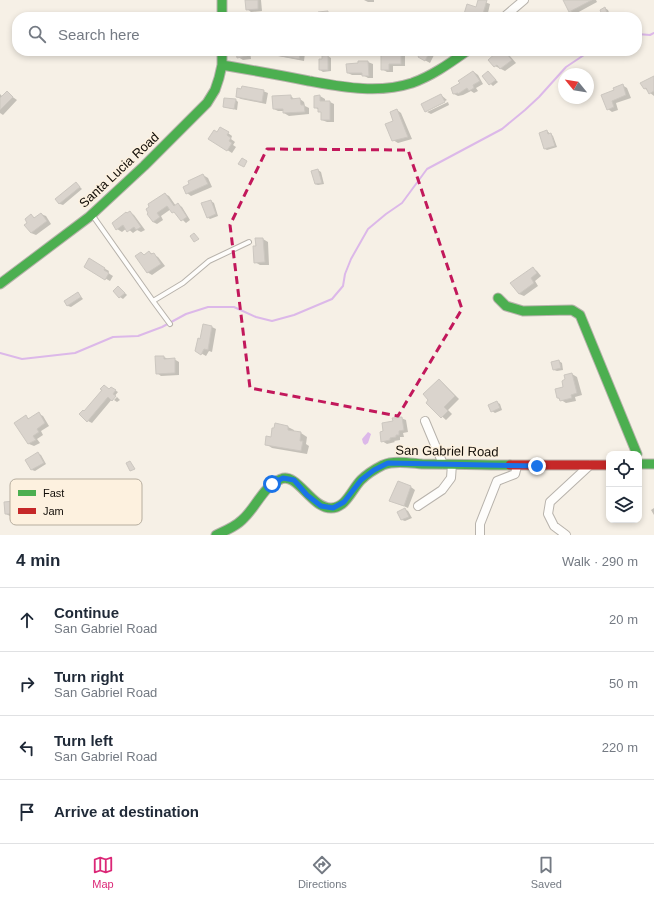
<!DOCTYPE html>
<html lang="en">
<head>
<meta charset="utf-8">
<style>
	body { margin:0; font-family:Arial,sans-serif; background:#f2f2f3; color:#1f2937 }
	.controls { position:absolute; right:12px; bottom:12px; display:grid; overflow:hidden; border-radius:8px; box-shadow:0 2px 6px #0003 }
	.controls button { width:36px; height:36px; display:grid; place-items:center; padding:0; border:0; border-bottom:1px solid #e0e1e3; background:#fff; color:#1f2937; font:20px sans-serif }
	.compass { position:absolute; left:558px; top:68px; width:36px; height:36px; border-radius:50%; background:#fff; box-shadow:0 2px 6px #0003; rotate:300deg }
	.stop { position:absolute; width:12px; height:12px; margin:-9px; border:3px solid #1a73e8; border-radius:50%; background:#fff }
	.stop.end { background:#1a73e8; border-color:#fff; box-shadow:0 1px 4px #0008 }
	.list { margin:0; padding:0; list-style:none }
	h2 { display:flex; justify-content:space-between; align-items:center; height:52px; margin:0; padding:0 16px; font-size:17px }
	h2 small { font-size:13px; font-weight:400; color:#747a83 }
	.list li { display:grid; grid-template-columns:26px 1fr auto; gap:12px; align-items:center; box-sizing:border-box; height:64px; padding:0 16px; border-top:1px solid #e0e1e3 }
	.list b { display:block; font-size:15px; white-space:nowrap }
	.list p { margin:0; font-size:13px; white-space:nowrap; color:#747a83 }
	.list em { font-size:13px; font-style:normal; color:#747a83 }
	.icon { flex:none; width:22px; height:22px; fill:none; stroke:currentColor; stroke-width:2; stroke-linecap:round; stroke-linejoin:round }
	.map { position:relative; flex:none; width:654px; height:535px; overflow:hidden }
	.search { position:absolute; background:#fff; box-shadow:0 2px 6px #0003; left:12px; right:12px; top:12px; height:44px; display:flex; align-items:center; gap:10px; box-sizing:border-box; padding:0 14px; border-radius:16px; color:#747a83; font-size:15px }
	.sheet { height:308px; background:#fff }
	nav { display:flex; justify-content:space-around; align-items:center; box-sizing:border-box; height:56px; border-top:1px solid #e0e1e3; background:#fff; font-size:11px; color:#747a83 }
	nav a { display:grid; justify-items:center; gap:2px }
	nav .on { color:#db2777 }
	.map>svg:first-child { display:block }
	.water { fill:#dcb8e9 }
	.shadow { fill:#0003 }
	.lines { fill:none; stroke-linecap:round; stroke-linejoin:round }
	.stream { stroke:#dcb8e9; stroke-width:2 }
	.building { fill:#dad4cd; stroke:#ccc7c0 }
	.lane-casing { stroke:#b7b2ab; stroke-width:6 }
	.street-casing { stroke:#b7b2ab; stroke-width:10 }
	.fast-casing { stroke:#b7b2ab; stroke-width:11 }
	.jam-casing { stroke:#b7b2ab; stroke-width:11 }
	.lane { stroke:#fefdfb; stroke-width:4 }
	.street { stroke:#fefdfb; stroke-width:8 }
	.fast { stroke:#4caf50; stroke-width:9 }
	.jam { stroke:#c62828; stroke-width:9 }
	.route { stroke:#1a73e8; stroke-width:5 }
	.marked { fill:none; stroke:#c2185b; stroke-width:3; stroke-dasharray:8 5; stroke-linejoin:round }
	.labels { text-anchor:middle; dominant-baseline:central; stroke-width:3; stroke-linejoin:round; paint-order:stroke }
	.street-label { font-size:13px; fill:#110d07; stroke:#fdf1df }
	.key { fill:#fdf1df; stroke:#b6ad9e; stroke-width:1 }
	.key-label { font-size:11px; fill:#110d07 }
</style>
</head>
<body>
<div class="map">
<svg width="654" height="535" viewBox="0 0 654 535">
	<rect width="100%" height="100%" fill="#f6f0e6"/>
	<path class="water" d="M368 432 371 434 368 443 365 445 363 443 362 439Z"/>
	<path class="shadow" d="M251 0H261L262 11 251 12 247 9Z
		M364 0H374V2H368Z
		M479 0 490 4 487 17H475L465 13 477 8Z
		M564 0H596L597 2 575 14 570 11Z
		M605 8 608 10 611 17H604L601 10Z
		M327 12 332 15V17H319Z
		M249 15 252 17H241V16Z
		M237 51H250L251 59 243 60 238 57Z
		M274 51H302L305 53 304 61 278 56 274 53Z
		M382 51H405V66H393V72H387L382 69Z
		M422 51H436L430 63 419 57Z
		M498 52 502 54 504 52 509 55 516 63 505 71 495 66Z
		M328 56 331 58V71L323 72 320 70 323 57Z
		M359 62H368L373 64V78H368L363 75H352L348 73 359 64Z
		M474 72 478 75 483 84 476 88 478 91 474 93 471 91 463 95 458 96 454 94Z
		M488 72 498 82 493 86 483 77Z
		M654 77V96L644 88Z
		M622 85 627 88 631 98 616 103 618 110 612 112 608 109 615 91Z
		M263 91 268 93 266 104 241 99 237 97Z
		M7 93 17 100 3 115 0 113V94L3 97Z
		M441 95 447 100 427 110V112L426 111 423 104Z
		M291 96 295 100 300 99 304 102 305 106 309 108V114L289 116 284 113V111H278L274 109Z
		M320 96 325 99V102H330L334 104V122H327L322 120V113L315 107V97Z
		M236 100 238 102 237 110 224 107Z
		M448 102 449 105 431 114 427 112Z
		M397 110 401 113 412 139 398 143 393 140Z
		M221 128 232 136 231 139 235 142 233 145 236 147 232 153 210 139 218 133Z
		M547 131 553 136 557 147 547 150 545 149Z
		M318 170 321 172 324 184 318 185 315 184Z
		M203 175 208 178 212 187 191 196 187 193Z
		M76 183 82 189 63 205 60 204 56 199Z
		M165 194 169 196 176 206 178 204 182 207 190 220 186 223 171 209 161 216 163 220 157 224 153 222 149 214Z
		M211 201 214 203 218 216 210 219 207 217Z
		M130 212 134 215 145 230 141 232 137 230 133 233 127 228 122 232 117 229Z
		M41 214 46 216 51 224 36 235 31 233 32 216 35 218Z
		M256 239H263L268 242 269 265H260L255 262Z
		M149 252 158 257 165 266 152 275 147 272 141 253 145 255Z
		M89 260 109 271 108 273 113 276 110 281 85 267Z
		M533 268 537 271 541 276 535 281 538 286 524 296 519 294Z
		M119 287 127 295 123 299 120 297Z
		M78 293 83 299 71 307 68 306 65 302Z
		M212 327 216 329 212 352 209 351 206 356 197 351 201 340Z
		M164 357 168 359H174L179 362V375L161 376 157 373Z
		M559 361 562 363 563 370 557 371 554 370Z
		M572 374 577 377 582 395 575 397 576 401 566 403 558 398Z
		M439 381 443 383 459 399 448 410 452 414 446 420 427 403Z
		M104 386 110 390 111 388 118 392 92 423 88 421 85 412 103 390Z
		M118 396 117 397 120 400 117 402 114 400Z
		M497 402 500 404 502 410 495 413 492 411Z
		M39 414 43 416 49 426 41 431 43 435 37 439 40 443 34 446 29 444 16 423 26 417 30 419Z
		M401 418 406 420 408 432 403 433 404 437H400V440L394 441 395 442 387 444 382 441 384 432 394 422Z
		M288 427 294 430V432L301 433 307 437 306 444 309 446 307 454 272 448 266 444Z
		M38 453 41 455 46 464 35 471 32 470Z
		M411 487 415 490 408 508 390 500Z
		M24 494 28 496V500L31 502 33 519H25L20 516H10L6 514 15 502 20 500Z
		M654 508V515L651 510Z
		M405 509 408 511 412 518 405 521 402 520Z"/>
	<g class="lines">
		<path class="stream" d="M637 34 650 35 654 33
			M0 353 22 359 75 353 113 337 138 336 162 327 186 314 208 307H234L256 317 272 321 294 315 332 299 343 286 345 274 351 259 368 229 386 214 402 203 427 169 502 129 525 110 539 97 566 67 590 51"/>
	</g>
	<path class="building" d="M245 0H258V9L246 10Z
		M478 0H487L482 17 464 14 467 4 476 7Z
		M563 0H592L569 12Z
		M605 7 608 16 603 17 600 10Z
		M328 11V17H318V12Z
		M236 51H246L247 56 237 58Z
		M271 51H301L299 59 271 54Z
		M381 51H401V64H389V70H381Z
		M421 51H430L425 61 418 57Z
		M498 51 501 54 504 51 512 60 500 69 497 65 494 67 488 60Z
		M328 55V70H319V59H322V56Z
		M358 61H368L369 76H362V73H347L346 64 358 63Z
		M473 71 480 81 473 85 474 88 469 91 467 88 458 94V93L453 94 451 88 460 83 458 81Z
		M488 71 496 80 489 85 482 76Z
		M654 76V91L649 94 646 88 644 89 640 83Z
		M623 84 626 95 612 101 614 107 607 110 601 95 614 90 613 88Z
		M242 86 264 90 262 102 236 97 237 88 241 89Z
		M7 91 13 97 0 110V98Z
		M441 94 445 102 425 112 421 104Z
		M291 95V99L300 98 301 105H304L305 112 283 113V109H273L272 96Z
		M320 95V101H330V120H321V112H318V108H314V96Z
		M224 98 236 99 234 109 223 107Z
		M397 109 408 137 392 141 385 124 393 121 390 112Z
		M220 127 229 132 227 135 231 138 229 141 232 143 227 151 208 139 214 130 217 132Z
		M547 130 548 134 551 133 555 146 544 149 539 133Z
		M242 158 247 161 244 167 238 164Z
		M318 169 322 183 315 184 311 171Z
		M203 174 208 184 186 194 183 187 189 184 188 181Z
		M76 182 80 187 59 204 55 199Z
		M165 193 174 206 178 203 187 217 181 221 174 212 172 213 167 206 157 213 160 217 153 222 147 214 148 213 146 209 149 207 148 204Z
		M211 200 216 214 207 218 201 203Z
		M130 211 141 227 136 230 134 227 127 232 123 225 116 230 112 223 126 212 127 213Z
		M41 213 47 221 31 233 24 225 27 223 25 219 31 214 34 218Z
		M194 233 199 239 194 242 190 236Z
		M255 238H263L265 262 254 263 253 246H256Z
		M149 251 151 254 154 253 161 264 147 273 135 256 141 252 144 255Z
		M89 258 105 268 104 270 109 273 105 280 84 267Z
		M533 267 537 273 531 278 534 283 519 294 510 283Z
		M118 286 125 293 119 298 113 291Z
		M78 292 81 297 67 306 64 301Z
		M203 324 212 326 208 350 204 349 201 355 195 351 198 338 200 339Z
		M155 356H164V359L175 358V373L156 374Z
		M559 360 561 368 553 370 551 362Z
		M572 373 577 393 571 395 572 398 560 401 559 398H557L555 389 563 387 562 381 565 379 564 375Z
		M439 379 455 396 444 407 448 411 441 418 426 403 428 400 423 394Z
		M104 385 109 389 111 387 116 390 113 394 116 396 112 401 108 397 87 422 79 414 83 410 84 411 102 390 100 389Z
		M497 401 500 408 491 412 488 405Z
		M39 412 45 423 37 429 39 432 33 436 36 440 28 444 14 423 26 415 28 419Z
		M402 417 404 430 399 431V435H396V437L390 438V440L381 442 380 432 383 431 382 423 393 421 392 418Z
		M275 423 288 426V430L301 432 300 441H303L301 451 265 445 266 436 271 437 272 428H274Z
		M38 452 44 463 31 470 25 460Z
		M130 461 135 469 130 471 126 463Z
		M398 481 411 486 404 506 389 501Z
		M18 493H24V498H27L28 517H19V514H5L4 502 14 501 13 499H19Z
		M405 508 409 517 401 520 397 512Z"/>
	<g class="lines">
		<defs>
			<path id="lane" d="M93 216 153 301 183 283 209 261 249 242
				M153 301 170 324"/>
			<path id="street" d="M504 17 524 0
				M425 421 443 464
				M418 506 442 490 451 478 452 464
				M480 535V524L497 481 515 474 517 466
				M566 535 554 526 548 514 550 502 590 465"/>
			<path id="fast" d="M222 0V17
				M222 65C251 70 280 75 309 81 343 87 378 94 412 83 432 76 450 63 467 51
				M0 284 89 217 144 166 207 103 215 90 219 78 222 65V51
				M498 298 506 306 523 311 572 310 580 315 637 454
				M639 464H654
				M216 535C225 531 235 527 242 520 256 508 263 486 281 479 297 472 311 508 331 508 346 508 352 489 361 480 367 474 375 469 383 465 394 460 410 463 422 464 451 464 481 465 510 465"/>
			<path id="jam" d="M510 465H609"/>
		</defs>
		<use href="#lane" class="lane-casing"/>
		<use href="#street" class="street-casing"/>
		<use href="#fast" class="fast-casing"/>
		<use href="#jam" class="jam-casing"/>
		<use href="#lane" class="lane"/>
		<use href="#street" class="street"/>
		<use href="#fast" class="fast"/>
		<use href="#jam" class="jam"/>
	</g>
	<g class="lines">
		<path class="route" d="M272 484 283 478 294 480 307 495 321 506 333 508 344 502 361 480 374 470 388 463 537 466"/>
	</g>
	<path class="marked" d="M267 149 408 150 462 309 398 416 250 388 230 225Z"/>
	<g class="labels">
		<g class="street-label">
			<text transform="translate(119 170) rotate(-43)">Santa Lucia Road</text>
			<text transform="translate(447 451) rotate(1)">San Gabriel Road</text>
		</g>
	</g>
	<rect x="10" y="479" width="132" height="46" rx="6" class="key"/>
	<rect x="18" y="490" width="18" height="6" fill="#4caf50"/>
	<rect x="18" y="508" width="18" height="6" fill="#c62828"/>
	<g class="key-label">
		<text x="43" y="497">Fast</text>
		<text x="43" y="515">Jam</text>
	</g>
</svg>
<div class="controls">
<button><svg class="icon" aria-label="locate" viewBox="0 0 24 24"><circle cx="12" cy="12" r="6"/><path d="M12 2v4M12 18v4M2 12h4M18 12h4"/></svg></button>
<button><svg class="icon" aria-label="layers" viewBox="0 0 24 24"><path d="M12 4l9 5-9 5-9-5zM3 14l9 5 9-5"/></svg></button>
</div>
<svg class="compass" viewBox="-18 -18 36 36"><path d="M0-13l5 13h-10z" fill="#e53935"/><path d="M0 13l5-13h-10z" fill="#747a83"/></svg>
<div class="stop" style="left:272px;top:484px"></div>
<div class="stop end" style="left:537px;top:466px"></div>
<div class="search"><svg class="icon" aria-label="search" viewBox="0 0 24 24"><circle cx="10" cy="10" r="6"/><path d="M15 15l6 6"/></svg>Search here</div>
</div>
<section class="sheet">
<h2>4 min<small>Walk · 290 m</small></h2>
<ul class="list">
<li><svg class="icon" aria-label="ahead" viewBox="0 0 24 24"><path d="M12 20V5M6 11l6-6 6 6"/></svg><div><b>Continue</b><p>San Gabriel Road</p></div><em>20 m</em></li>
<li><svg class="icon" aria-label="right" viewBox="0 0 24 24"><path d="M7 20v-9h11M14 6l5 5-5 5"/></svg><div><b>Turn right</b><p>San Gabriel Road</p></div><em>50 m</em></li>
<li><svg class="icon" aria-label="left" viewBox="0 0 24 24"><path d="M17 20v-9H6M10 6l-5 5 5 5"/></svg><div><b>Turn left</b><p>San Gabriel Road</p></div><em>220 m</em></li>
<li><svg class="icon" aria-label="arrive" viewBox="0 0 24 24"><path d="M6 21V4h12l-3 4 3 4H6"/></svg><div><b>Arrive at destination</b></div></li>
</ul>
</section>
<nav>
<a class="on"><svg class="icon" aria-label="map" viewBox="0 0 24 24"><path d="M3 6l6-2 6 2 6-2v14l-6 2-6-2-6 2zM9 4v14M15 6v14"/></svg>Map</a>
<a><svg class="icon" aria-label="directions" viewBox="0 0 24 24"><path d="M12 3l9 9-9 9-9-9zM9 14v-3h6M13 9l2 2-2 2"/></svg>Directions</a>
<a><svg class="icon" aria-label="saved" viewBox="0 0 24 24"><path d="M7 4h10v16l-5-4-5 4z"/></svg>Saved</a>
</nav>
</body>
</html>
